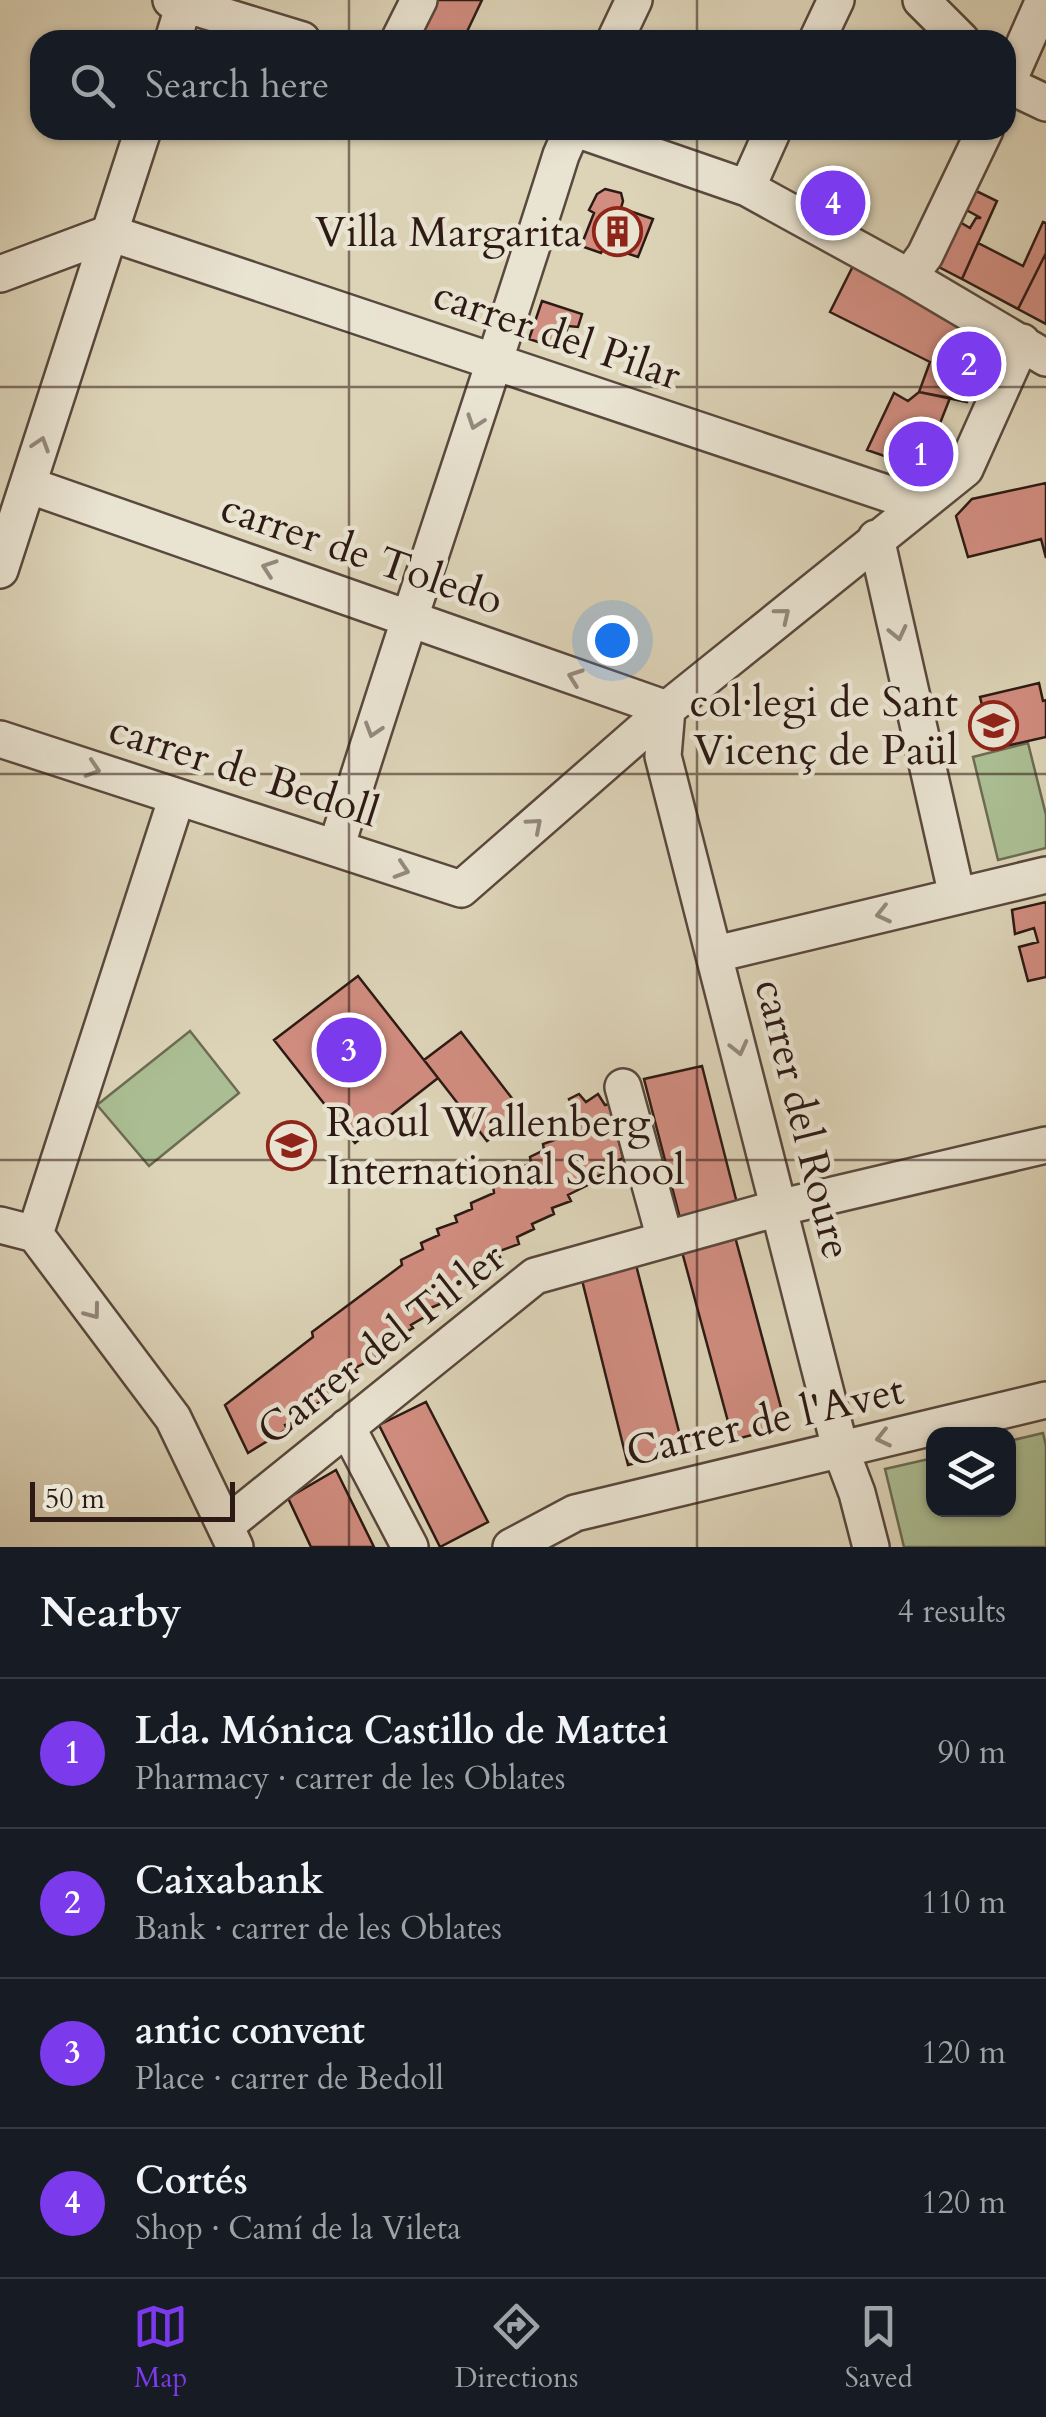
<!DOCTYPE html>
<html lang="en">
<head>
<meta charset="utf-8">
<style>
	body { margin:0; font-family:Cardo,serif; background:#242831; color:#f1f3f6 }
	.controls { position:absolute; right:30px; bottom:30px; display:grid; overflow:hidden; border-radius:20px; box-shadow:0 2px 8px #0004 }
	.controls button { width:90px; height:90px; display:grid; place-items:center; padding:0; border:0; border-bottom:2px solid #363941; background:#171b24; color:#f1f3f6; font:50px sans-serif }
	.scale { position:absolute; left:30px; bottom:25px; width:205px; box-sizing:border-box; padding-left:10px; border:5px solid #2d1a14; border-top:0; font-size:28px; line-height:35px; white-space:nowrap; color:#2d1a14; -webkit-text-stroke:8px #e9e3d1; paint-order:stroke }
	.you { position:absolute; left:612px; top:640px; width:35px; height:35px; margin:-25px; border:8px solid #fff; border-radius:50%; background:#1a73e8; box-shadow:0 0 0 15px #1a73e833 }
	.badge { display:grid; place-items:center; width:65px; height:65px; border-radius:50%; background:#7c3aed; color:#fff; font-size:32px; font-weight:700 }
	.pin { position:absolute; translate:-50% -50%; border:5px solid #fff; box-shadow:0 2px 10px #0006 }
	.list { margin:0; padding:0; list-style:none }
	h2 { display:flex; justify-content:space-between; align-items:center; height:130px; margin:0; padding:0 40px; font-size:42px }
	h2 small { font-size:32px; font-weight:400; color:#9ea1a6 }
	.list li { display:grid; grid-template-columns:65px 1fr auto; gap:30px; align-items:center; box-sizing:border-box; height:150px; padding:0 40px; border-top:2px solid #363941 }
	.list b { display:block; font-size:38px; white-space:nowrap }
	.list p { margin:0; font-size:32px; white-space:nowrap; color:#9ea1a6 }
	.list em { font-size:32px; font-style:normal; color:#9ea1a6 }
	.icon { flex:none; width:55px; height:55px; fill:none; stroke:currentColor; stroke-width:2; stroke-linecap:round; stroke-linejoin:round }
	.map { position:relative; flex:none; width:1046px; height:1547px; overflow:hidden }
	.search { position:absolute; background:#171b24; box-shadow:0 2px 8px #0004; left:30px; right:30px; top:30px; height:110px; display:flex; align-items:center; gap:25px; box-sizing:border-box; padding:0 35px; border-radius:30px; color:#9ea1a6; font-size:38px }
	.sheet { height:730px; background:#171b24 }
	nav { display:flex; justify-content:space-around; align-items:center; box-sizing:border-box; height:140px; border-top:2px solid #363941; background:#171b24; font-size:28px; color:#9ea1a6 }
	nav a { display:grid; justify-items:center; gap:5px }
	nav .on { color:#7c3aed }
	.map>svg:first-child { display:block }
	.green { fill:#abbe93; stroke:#6c6c54; stroke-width:2.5 }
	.building { fill:#d18d80; stroke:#2d1a14; stroke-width:2.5 }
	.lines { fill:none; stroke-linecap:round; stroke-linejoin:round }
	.minor-casing { stroke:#59483d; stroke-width:40 }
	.minor { stroke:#e9e3d1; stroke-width:35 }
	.oneway { stroke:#94897c }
	.grid { fill:none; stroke:#2d1a14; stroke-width:2.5; stroke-opacity:0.55 }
	.labels { text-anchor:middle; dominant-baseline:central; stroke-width:9; stroke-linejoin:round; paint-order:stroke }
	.poi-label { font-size:42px; fill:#2d1a14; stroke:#e9e3d1; text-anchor:end }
	.street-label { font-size:42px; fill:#2d1a14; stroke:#e9e3d1 }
</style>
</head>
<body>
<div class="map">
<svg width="1046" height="1547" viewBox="0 0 1046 1547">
	<rect width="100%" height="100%" fill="#ddd4b8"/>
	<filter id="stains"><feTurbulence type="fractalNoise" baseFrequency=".002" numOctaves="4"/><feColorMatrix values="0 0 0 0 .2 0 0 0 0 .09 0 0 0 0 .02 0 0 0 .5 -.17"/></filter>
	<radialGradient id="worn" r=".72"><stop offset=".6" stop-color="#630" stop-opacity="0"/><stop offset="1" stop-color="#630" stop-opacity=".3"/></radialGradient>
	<path class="green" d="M1028 743 1046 815V848L998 860 973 757Z
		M190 1031 239 1093 149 1166 97 1105Z
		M1043 1433 1046 1446V1547H904L885 1469 933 1458 934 1510H1008L1009 1441Z"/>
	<path class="building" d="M435 0H482L463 40H416Z
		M968 187 997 201 962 279 933 264 953 218 970 228 976 218H981L959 206Z
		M605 189 621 193 623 201 621 208 653 219 638 257 605 246 601 253 581 246 594 213 589 210 597 194Z
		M1043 222 1046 223V253L1018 309 962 279 978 243 1023 266Z
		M1046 253V324L1018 309Z
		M853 266 979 331 987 359 967 402 919 392 930 362 830 312Z
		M542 301 582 314 578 327 568 326 562 350 529 339Z
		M919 392 950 398 922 469 867 450 894 393 908 401Z
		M1046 483V558L1041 539 968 557 956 516 972 499Z
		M1039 683 1043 701 1046 700V737L993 749 980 697Z
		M1046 902V977L1028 981 1019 947 1038 942 1034 928 1015 934 1012 910Z
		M358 976 438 1078 355 1143 274 1040Z
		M461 1032 524 1114 487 1141 424 1060Z
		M702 1066 738 1207 681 1222 644 1079Z
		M579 1094 586 1102 598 1094 605 1105 610 1104 623 1158 605 1167 606 1173 588 1180 590 1184 568 1195 571 1201 552 1208 554 1214 532 1224 534 1229 517 1237 519 1244 497 1252 500 1257 462 1281 464 1285 445 1295 447 1301 426 1310 428 1315 411 1325 413 1328 392 1340 394 1344 375 1353 377 1357 355 1368 357 1372 339 1381 342 1386 320 1396 322 1401 304 1410 307 1414 285 1425 287 1429 248 1453 225 1405 313 1337 312 1332 402 1265 401 1260 423 1249 421 1243 439 1235 437 1229 457 1222 455 1216 472 1209 471 1203 494 1193 493 1185 510 1178V1173L531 1163 530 1157 544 1150 543 1144 563 1137 561 1130 579 1122 569 1099Z
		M734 1233 786 1426 733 1440 681 1248Z
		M635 1261 684 1451 628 1465 580 1272Z
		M426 1402 488 1522 440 1547 379 1425Z
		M336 1470 374 1547H311L288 1498Z"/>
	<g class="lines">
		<defs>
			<path id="minor" d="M171 0 302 40
				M921 0 961 40
				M173 40 184 4
				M399 40 419 0
				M615 40 634 0
				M817 40 836 0
				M1006 84 1046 103
				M1006 86 1044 0
				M579 130 747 188 909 277 1046 358
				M747 188 773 130
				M0 274 110 233 919 504
				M909 277 925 255 985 130
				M28 485 667 709 663 756 840 1448 857 1493 871 1547
				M876 538 957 896
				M0 570 143 130
				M0 739 461 889 667 709 965 469 1022 342
				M336 848C408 616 488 387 561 155L572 130
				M716 954 1046 875
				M623 1087 665 1239
				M0 1225 35 1234
				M35 1234 177 797
				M35 1234 173 1418 235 1547
				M347 1427 410 1547
				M225 1526 535 1276 778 1208 1046 1145
				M511 1547 575 1513 1046 1400"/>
		</defs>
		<use href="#minor" class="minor-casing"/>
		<use href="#minor" class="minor"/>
	</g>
	<defs><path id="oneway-chevron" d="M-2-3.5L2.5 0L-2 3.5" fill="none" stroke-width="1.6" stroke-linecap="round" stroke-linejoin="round" transform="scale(2.5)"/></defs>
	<g class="oneway">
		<use href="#oneway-chevron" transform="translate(475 422) rotate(109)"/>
		<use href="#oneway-chevron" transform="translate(41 444) rotate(-72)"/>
		<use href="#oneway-chevron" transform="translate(269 568) rotate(-161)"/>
		<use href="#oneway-chevron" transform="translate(783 615) rotate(-39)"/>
		<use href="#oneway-chevron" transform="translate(898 633) rotate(77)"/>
		<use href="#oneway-chevron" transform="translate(575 677) rotate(-160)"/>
		<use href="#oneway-chevron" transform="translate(373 730) rotate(107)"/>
		<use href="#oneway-chevron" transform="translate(93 769) rotate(18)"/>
		<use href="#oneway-chevron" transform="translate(535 825) rotate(-41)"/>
		<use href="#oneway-chevron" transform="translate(402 870) rotate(18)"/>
		<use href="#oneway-chevron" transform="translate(883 914) rotate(167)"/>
		<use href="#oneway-chevron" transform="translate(739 1048) rotate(76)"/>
		<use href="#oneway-chevron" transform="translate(93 1312) rotate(53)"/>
		<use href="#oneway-chevron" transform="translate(883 1438) rotate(167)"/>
	</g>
	<path class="grid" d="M349 0V40M697 0V40M349 130V1547M697 130V1547M0 387H1046M0 774H1046M0 1160H1046"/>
	<defs>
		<symbol id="building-ring" viewBox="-11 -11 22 22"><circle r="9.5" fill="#e9e3d1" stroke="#8f2418" stroke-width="1.5"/><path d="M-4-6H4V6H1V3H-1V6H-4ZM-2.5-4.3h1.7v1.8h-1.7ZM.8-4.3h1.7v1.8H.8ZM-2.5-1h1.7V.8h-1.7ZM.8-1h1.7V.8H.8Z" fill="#8f2418"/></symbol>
		<symbol id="school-ring" viewBox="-11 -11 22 22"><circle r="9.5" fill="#e9e3d1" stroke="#8f2418" stroke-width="1.5"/><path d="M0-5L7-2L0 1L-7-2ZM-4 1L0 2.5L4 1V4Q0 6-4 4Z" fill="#8f2418"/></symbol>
	</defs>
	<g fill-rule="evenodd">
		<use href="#building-ring" x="590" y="204" width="55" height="55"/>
		<use href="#school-ring" x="966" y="698" width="55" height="55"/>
		<use href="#school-ring" x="264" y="1118" width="55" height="55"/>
	</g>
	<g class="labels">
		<g class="poi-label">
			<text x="582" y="232">Villa Margarita</text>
			<text x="958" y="702">col·legi de Sant<tspan x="958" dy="48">Vicenç de Paül</tspan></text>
			<text x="326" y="1122" text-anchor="start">Raoul Wallenberg<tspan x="326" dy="48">International School</tspan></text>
		</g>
		<g class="street-label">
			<text transform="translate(557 335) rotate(19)">carrer del Pilar</text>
			<text transform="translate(362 554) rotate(19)">carrer de Toledo</text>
			<text transform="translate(244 771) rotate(18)">carrer de Bedoll</text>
			<text transform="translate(803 1119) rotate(76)">carrer del Roure</text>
			<text transform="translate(381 1344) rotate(-38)">Carrer del Til·ler</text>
			<text transform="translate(765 1421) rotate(-13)">Carrer de l'Avet</text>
		</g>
	</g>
	<rect width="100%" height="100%" filter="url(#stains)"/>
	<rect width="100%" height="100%" fill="url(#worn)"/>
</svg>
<div class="controls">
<button><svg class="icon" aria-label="layers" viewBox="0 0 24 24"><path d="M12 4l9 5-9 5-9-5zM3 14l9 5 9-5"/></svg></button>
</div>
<div class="scale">50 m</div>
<div class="you"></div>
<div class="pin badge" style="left:921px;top:454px">1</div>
<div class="pin badge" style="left:969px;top:364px">2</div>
<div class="pin badge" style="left:349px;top:1050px">3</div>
<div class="pin badge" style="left:833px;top:203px">4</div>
<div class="search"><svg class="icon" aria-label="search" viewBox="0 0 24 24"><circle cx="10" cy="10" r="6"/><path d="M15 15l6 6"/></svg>Search here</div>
</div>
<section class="sheet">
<h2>Nearby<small>4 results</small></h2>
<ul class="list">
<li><span class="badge">1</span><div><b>Lda. Mónica Castillo de Mattei</b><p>Pharmacy · carrer de les Oblates</p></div><em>90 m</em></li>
<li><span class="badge">2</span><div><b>Caixabank</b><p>Bank · carrer de les Oblates</p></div><em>110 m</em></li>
<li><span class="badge">3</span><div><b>antic convent</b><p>Place · carrer de Bedoll</p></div><em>120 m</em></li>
<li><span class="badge">4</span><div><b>Cortés</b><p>Shop · Camí de la Vileta</p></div><em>120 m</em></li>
</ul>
</section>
<nav>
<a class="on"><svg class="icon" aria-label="map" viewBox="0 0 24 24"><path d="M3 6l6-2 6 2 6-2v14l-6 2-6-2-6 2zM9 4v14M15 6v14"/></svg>Map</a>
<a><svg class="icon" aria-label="directions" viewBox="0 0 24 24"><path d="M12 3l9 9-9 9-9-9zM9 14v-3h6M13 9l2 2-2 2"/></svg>Directions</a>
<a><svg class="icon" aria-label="saved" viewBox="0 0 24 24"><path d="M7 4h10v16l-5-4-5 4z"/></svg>Saved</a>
</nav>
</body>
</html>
